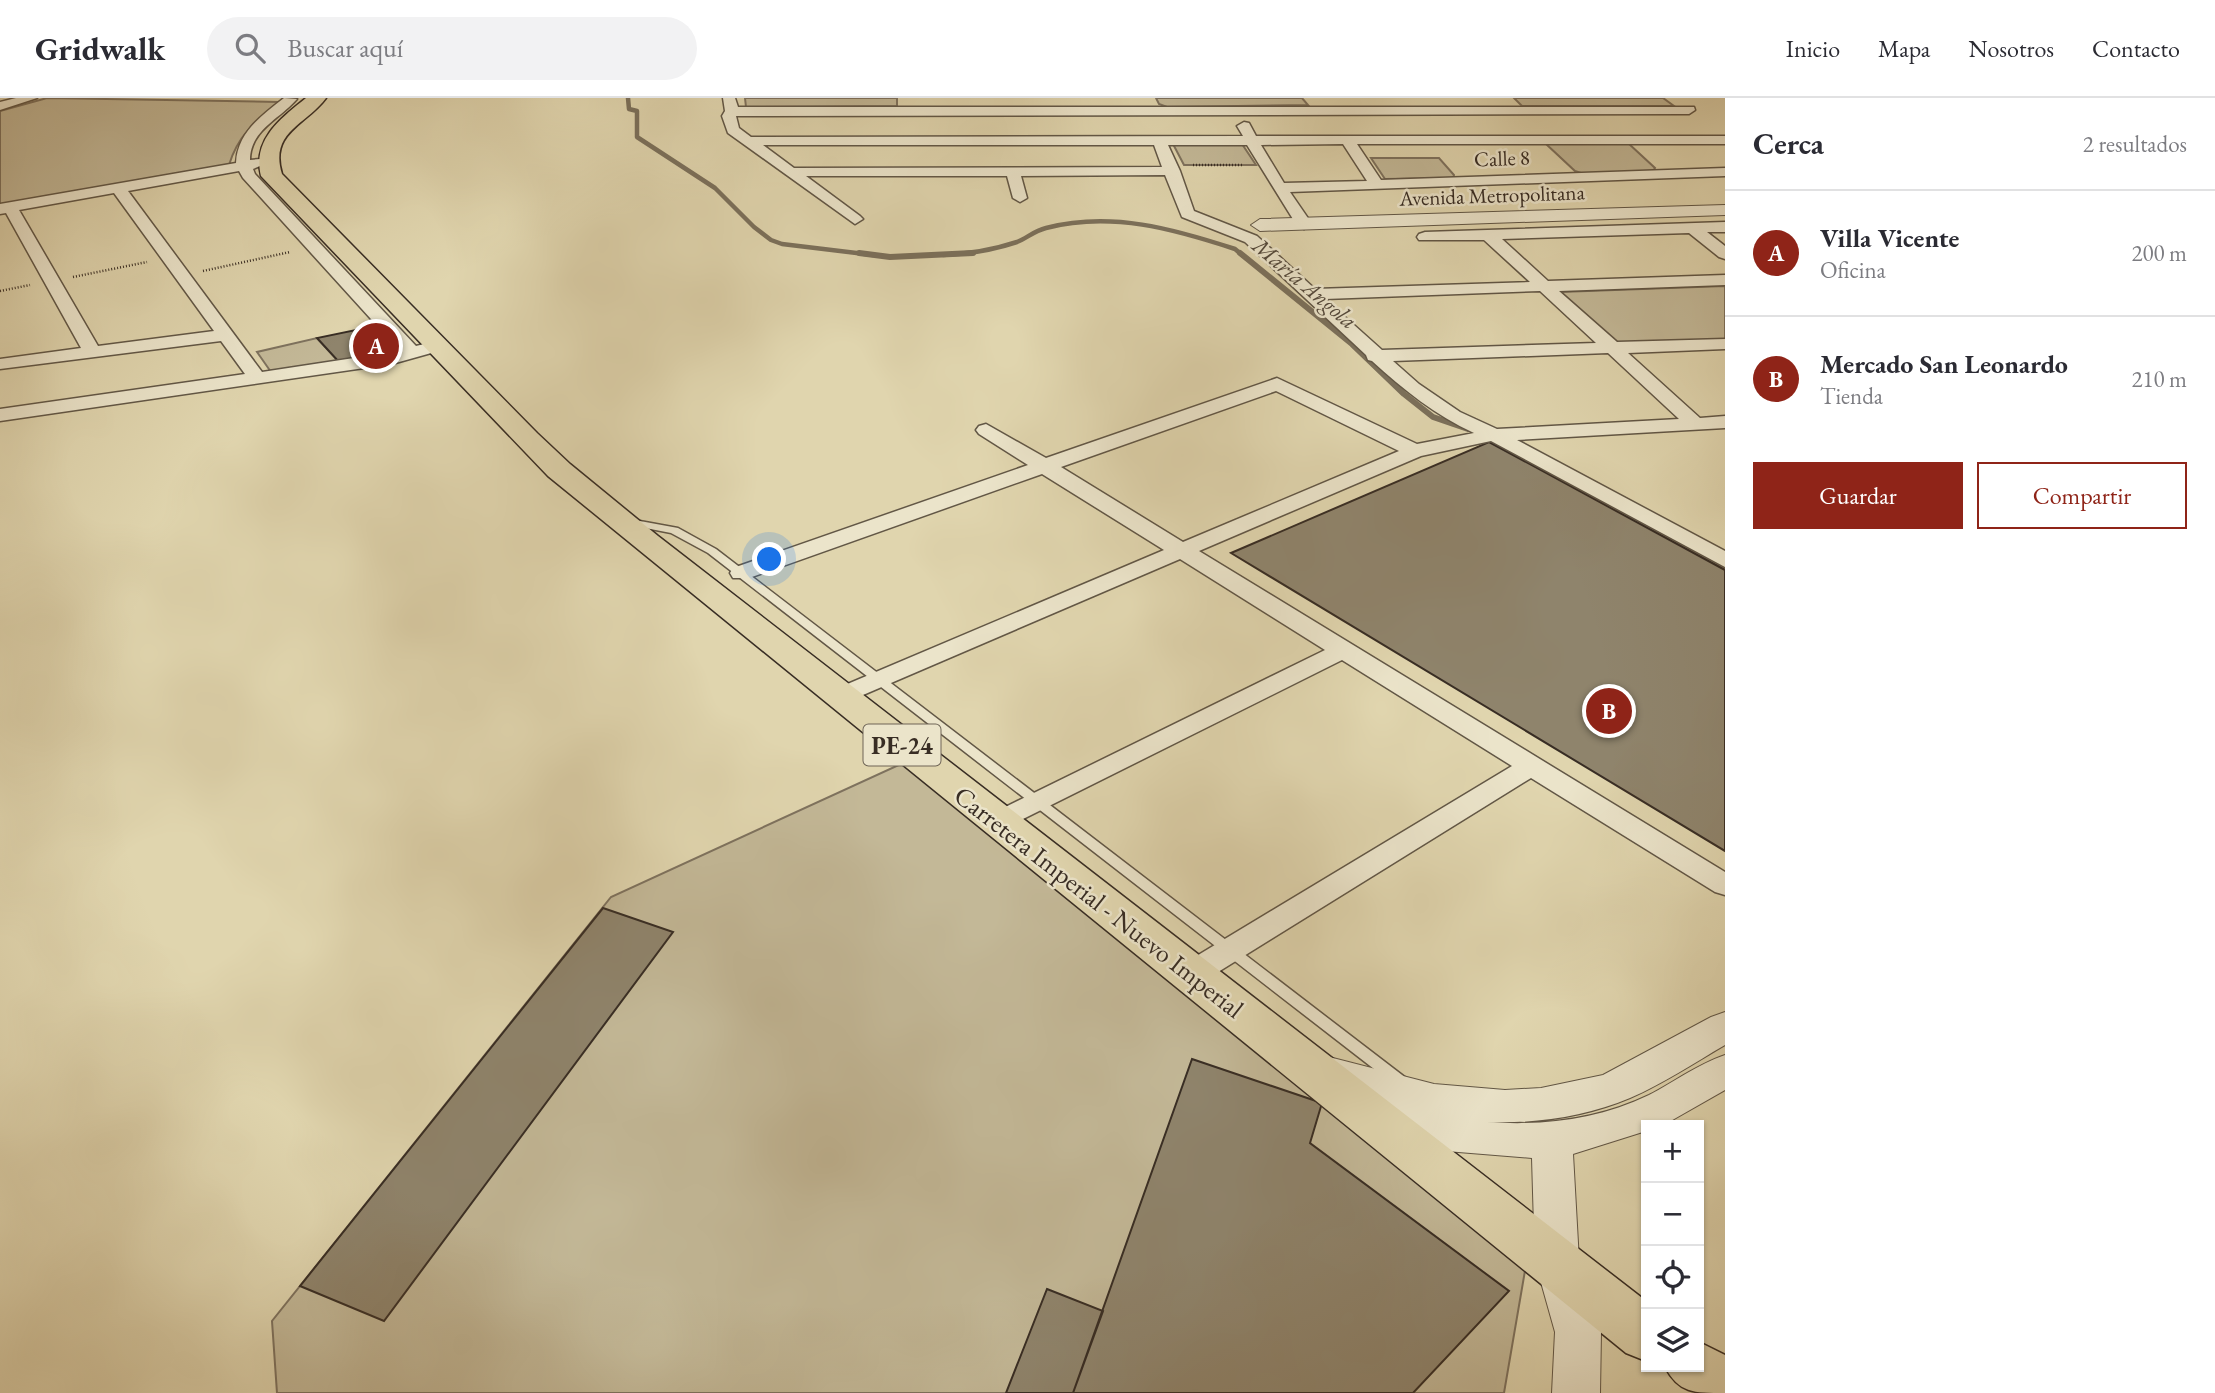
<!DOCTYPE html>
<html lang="es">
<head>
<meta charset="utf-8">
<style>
	body { margin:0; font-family:"EB Garamond",serif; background:#f2f2f3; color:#2b2b33 }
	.controls { position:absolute; right:21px; bottom:21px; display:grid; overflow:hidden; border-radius:0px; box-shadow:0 2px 5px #0004 }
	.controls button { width:63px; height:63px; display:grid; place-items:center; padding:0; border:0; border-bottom:2px solid #e1e1e2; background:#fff; color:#2b2b33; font:35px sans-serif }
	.you { position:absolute; left:770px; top:462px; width:24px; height:24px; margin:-18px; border:5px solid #fff; border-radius:50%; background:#1a73e8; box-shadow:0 0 0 10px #1a73e833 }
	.badge { display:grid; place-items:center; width:46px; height:46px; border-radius:50%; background:#8f2418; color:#fff; font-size:23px; font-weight:700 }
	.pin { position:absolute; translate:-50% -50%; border:4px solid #fff; box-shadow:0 2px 7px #0006 }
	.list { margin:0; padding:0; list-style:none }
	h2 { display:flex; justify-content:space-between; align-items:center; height:91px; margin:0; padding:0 28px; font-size:30px }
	h2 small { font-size:23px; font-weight:400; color:#7c7c81 }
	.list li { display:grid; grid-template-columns:46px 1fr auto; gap:21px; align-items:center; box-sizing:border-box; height:126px; padding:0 28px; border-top:2px solid #e1e1e2 }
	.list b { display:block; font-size:26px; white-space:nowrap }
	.list p { margin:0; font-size:23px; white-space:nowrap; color:#7c7c81 }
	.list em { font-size:23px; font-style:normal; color:#7c7c81 }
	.actions { display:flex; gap:14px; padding:21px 28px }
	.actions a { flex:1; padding:16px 0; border:2px solid #8f2418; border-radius:0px; text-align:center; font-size:24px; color:#8f2418 }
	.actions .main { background:#8f2418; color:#fff }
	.icon { flex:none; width:38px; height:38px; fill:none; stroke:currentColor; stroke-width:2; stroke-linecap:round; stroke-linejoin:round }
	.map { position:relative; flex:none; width:1725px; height:1295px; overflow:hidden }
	header { display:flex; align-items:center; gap:42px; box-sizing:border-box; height:98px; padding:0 35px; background:#fff; border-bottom:2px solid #e1e1e2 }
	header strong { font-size:33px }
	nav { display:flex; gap:38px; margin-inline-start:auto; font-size:24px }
	.search { width:490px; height:63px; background:#f2f2f3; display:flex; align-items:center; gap:18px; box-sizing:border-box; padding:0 24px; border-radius:38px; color:#7c7c81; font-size:26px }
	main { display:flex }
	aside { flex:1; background:#fff }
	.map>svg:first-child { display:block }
	.green { fill:#c3b897; stroke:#7e725e; stroke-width:2 }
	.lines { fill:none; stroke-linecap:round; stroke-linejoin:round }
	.stream-far2 { stroke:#7b705b; stroke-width:4.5 }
	.stream-far1 { stroke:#7b705b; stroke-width:6 }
	.stream { stroke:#7b705b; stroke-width:8 }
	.building { fill:#8f846c; stroke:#382d24; stroke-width:2 }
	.service-casing { stroke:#625746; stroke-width:3 }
	.minor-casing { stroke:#625746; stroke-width:3 }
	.tertiary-casing { stroke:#625746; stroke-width:2 }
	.trunk-casing { stroke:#382d24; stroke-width:3 }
	.path { stroke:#382d24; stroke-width:2.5; stroke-dasharray:1 2; stroke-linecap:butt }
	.service { fill:#ebe4ca; fill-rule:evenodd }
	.minor { fill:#ebe4ca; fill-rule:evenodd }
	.tertiary { fill:#ebe4ca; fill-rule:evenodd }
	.trunk { fill:#e0d5ae; fill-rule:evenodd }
	.labels { text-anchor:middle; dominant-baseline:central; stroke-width:5; stroke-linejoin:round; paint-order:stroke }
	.far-street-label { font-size:21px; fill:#382d24; stroke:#ebe4ca }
	.far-water-label { font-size:23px; font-style:italic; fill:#54493b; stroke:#ebe4ca }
	.shield { fill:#ebe4ca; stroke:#6e6456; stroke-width:2 }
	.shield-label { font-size:24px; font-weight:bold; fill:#382d24 }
	.street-label { font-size:26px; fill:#382d24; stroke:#ebe4ca }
</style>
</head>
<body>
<header>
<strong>Gridwalk</strong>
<div class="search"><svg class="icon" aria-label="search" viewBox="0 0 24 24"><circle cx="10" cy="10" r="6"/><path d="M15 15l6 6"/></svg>Buscar aquí</div>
<nav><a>Inicio</a><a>Mapa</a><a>Nosotros</a><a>Contacto</a></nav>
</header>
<main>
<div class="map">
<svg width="1725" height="1295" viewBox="0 0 1725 1295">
	<rect width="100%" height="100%" fill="#e0d5ae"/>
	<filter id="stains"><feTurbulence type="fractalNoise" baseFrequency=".00286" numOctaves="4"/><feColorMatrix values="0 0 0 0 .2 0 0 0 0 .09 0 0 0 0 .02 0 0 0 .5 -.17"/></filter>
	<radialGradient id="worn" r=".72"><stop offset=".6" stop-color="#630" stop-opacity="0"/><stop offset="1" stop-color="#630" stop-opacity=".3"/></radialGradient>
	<path class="green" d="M47 0 279 4C256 23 238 37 229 67L0 107V13Z
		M745 0H897V8L746 9Z
		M1156 0H1302L1308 7 1167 9 1159 6Z
		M1514 0H1663L1674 8H1522Z
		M1550 45H1628L1655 70 1653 73 1584 76 1575 73 1546 46Z
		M1173 46H1242L1256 67H1184Z
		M1371 60H1439L1454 77 1453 80 1385 81Z
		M1725 188V243L1620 247 1560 194Z
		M317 240 339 264 271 274 257 254Z
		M903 665 1527 1161 1504 1295H277L272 1223 611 799Z"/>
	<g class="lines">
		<path class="stream-far2" d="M628 0 629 11 637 13V39L715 90 754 129 771 142 782 146 873 157
			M943 157C968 156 993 152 1017 144 1027 140 1034 133 1046 130 1111 113 1174 131 1235 151L1242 157"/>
		<path class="stream-far1" d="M859 155 890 159 973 155
			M1240 155 1352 246 1404 296 1433 319 1468 331
			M1480 337 1510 353"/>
		<path class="stream" d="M1506 351 1725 469"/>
	</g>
	<path class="building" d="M375 228 397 251 394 254 339 264 317 240Z
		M1489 344 1725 472V753L1231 455Z
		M603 810 673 834 384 1223 300 1188Z
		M1192 961 1322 1005 1310 1045 1509 1193 1413 1295H1073Z
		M1047 1191 1103 1213 1073 1295H1006Z"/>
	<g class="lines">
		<defs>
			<path id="service" d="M629 421 678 430 716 451 1406 980 1409 984 1406 988 1401 990 1396 988 708 455 671 435 625 426 624 424Z"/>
			<path id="minor" d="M16 0H37L0 12V4Z
				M284 0 297 1C280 21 250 32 250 62L260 61 267 65 253 71 255 76 416 248 436 243 442 244 445 248 442 252 392 266 0 323V311L245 276 221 243 0 271V261L81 250 6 115 0 116V106L236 65C237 35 262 17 284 0ZM239 73 243 80 400 253 262 274 128 93ZM114 95 214 233 98 248 19 112Z
				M723 0H735L738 9H1694L1695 12 1689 16 736 18 739 30 751 39 1243 38 1237 28 1244 24 1249 25 1256 38H1725V46H1357L1381 82 1725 70V78L1290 94 1312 126 1304 131 1296 126 1247 47H1168L1180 73 1194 113 1257 138 1315 191 1530 184 1484 142H1419L1417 139 1419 136 1425 134 1725 124V134H1707L1725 148V161L1719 159 1689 135 1502 141 1548 183 1725 177V187L1559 193 1617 244 1725 241V251L1628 255 1700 320 1725 318V330L1517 342 1725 453V469L1491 343 1421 358 1199 453 1725 774V797L1715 794 1531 680 1202 884 1191 888 1180 884 1175 876 1180 868 1512 668 1342 562 999 733 989 731 985 724 989 717 1325 552 1180 461 849 603 840 606 831 603 827 598 831 593 1164 452 1042 376 749 480H733L730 475 733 470 1028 367 979 336 976 332 979 328 986 326 1046 360 1277 280 1417 346 1474 335C1435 317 1404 292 1372 263L1368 262 1366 257 1245 144 1182 119 1165 77 1021 78 1027 100 1020 104 1013 100 1007 78H806L860 118 863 121 855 126 728 35 722 18 725 13ZM1343 46 1367 83 1284 85 1261 47ZM763 47H1154L1162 69 794 70ZM1540 193 1596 245 1382 252 1325 201ZM1608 255 1679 321 1497 331 1460 314 1419 286 1393 263ZM1276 293 1399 353 1183 444 1061 369Z"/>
			<path id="tertiary" d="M1725 107V117L1260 133 1251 127 1260 121Z
				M1725 914V947C1694 965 1663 986 1630 1000 1585 1019 1534 1026 1486 1024 1543 1028 1597 1022 1649 997 1674 984 1698 966 1725 957V992L1669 1024 1646 1027V1033L1573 1056 1579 1163 1601 1234 1600 1295H1552L1555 1234 1535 1163 1532 1060 1446 1053 1371 1036 1365 1024 1371 1012 1384 1007 1315 986 1309 975 1315 964 1329 959 1434 986 1505 992 1541 990 1603 977 1711 919Z"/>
			<path id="trunk" d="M306 0H326C306 27 269 34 282 76L537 335 570 366 658 438 1646 1203V1263L1626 1255 548 378 261 78C252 42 280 21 306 0Z
				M1699 1244 1725 1257V1295C1693 1295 1679 1295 1665 1269H1699Z"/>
		</defs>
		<use href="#service" class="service-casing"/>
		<use href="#minor" class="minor-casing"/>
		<use href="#tertiary" class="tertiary-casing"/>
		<use href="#trunk" class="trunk-casing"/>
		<path class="path" d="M1193 67H1243
			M203 173 290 154
			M73 179 147 164
			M0 193 30 187"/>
		<use href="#service" class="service"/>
		<use href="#minor" class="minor"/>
		<use href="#tertiary" class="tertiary"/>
		<use href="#trunk" class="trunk"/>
	</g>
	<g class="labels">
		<g class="far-street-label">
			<text transform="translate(1502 60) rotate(-2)">Calle 8</text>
			<text transform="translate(1492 97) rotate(-2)">Avenida Metropolitana</text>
		</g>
		<g class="far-water-label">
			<text transform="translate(1305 185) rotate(40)">María Angola</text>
		</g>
		<rect class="shield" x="863.5" y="626.5" width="77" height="41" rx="5"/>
		<g class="shield-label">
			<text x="902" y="647">PE-24</text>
		</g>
		<g class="street-label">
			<text transform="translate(1099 804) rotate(38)">Carretera Imperial - Nuevo Imperial</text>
		</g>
	</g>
	<rect width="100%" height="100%" filter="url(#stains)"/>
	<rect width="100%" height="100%" fill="url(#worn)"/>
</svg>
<div class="controls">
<button>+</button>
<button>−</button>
<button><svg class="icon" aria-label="locate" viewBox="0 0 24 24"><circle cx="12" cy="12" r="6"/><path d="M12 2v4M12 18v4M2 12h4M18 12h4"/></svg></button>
<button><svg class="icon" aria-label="layers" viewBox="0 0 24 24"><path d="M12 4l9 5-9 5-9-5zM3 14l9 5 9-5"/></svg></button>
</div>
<div class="you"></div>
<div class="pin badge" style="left:376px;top:248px">A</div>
<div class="pin badge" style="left:1609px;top:613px">B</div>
</div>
<aside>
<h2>Cerca<small>2 resultados</small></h2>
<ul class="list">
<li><span class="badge">A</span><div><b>Villa Vicente</b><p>Oficina</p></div><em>200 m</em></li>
<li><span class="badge">B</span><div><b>Mercado San Leonardo</b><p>Tienda</p></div><em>210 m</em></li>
</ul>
<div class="actions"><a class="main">Guardar</a><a>Compartir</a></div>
</aside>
</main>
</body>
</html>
